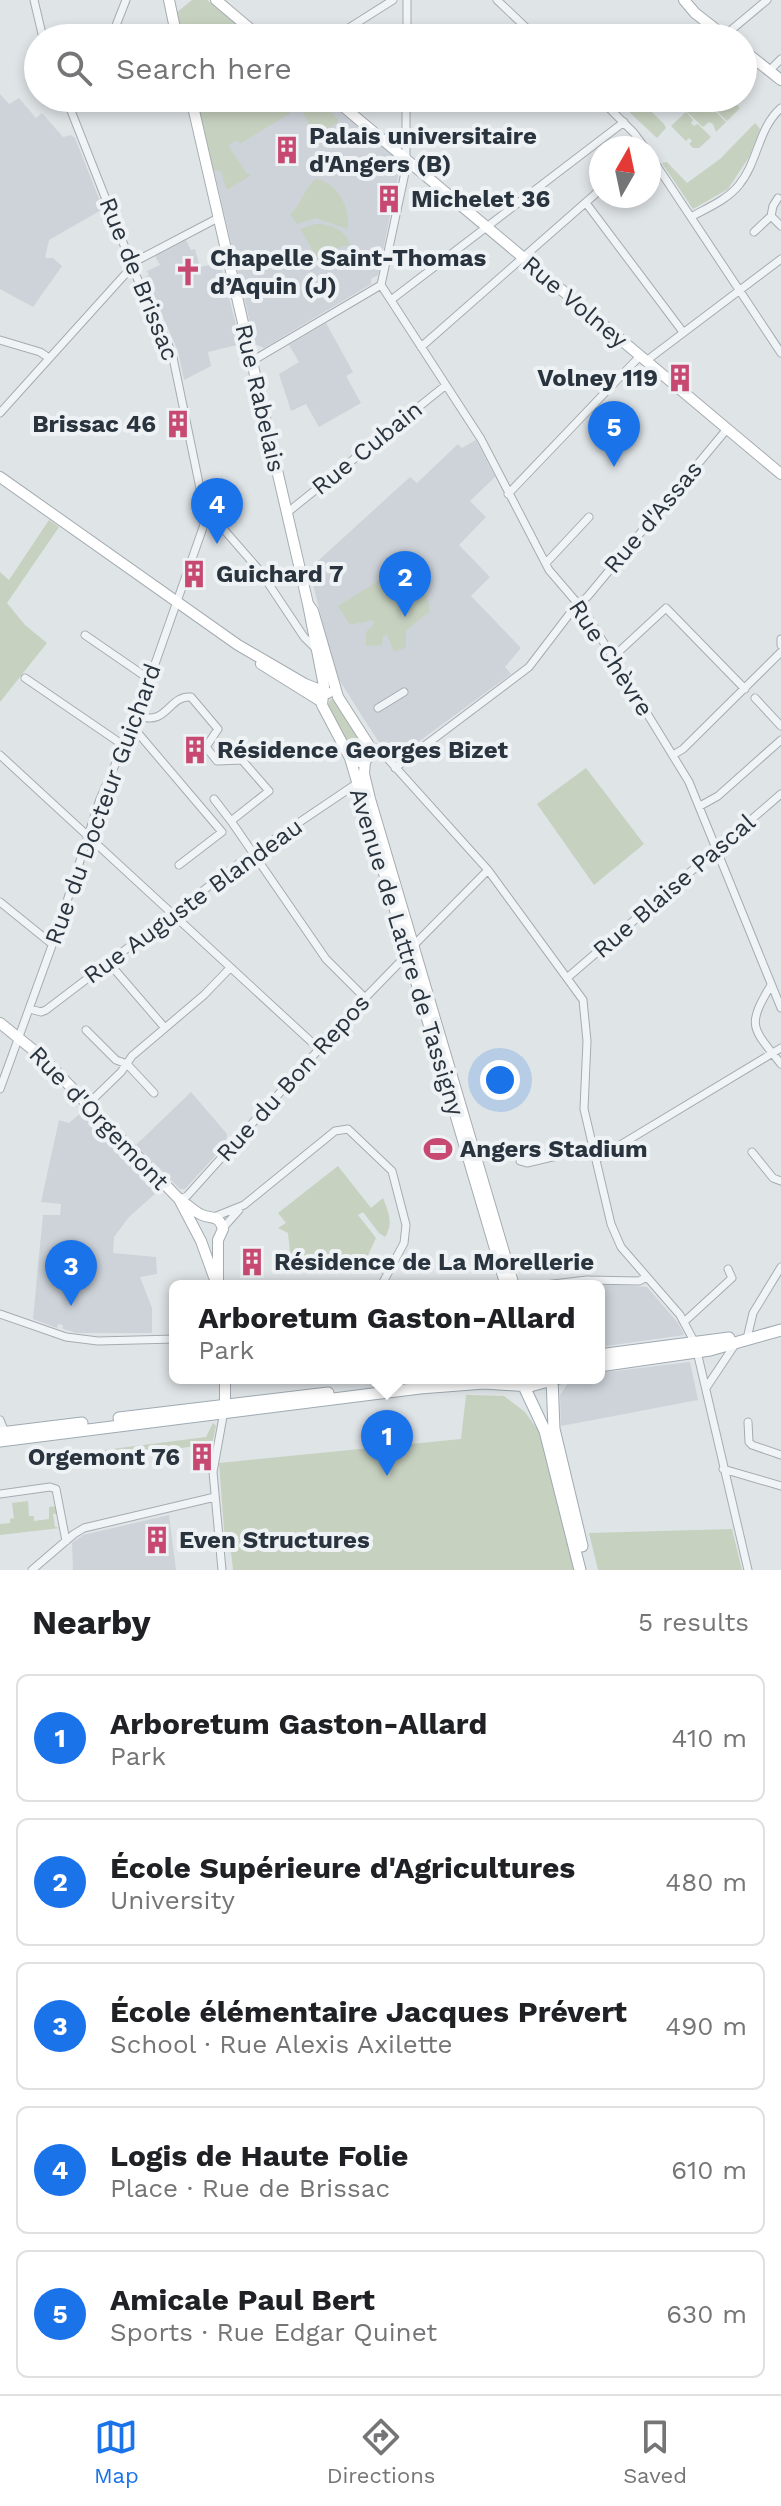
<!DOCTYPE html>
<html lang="en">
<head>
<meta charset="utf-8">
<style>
	body { margin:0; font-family:"Work Sans",sans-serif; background:#f2f2f2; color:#202124 }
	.compass { position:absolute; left:589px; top:136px; width:72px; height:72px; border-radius:50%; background:#fff; box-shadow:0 4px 12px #0003; rotate:9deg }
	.you { position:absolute; left:500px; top:1080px; width:28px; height:28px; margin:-20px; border:6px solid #fff; border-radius:50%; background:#1a73e8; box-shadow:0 0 0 12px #1a73e833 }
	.badge { display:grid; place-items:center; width:52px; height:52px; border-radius:50%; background:#1a73e8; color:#fff; font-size:26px; font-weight:700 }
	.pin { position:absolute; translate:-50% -66px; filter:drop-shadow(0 2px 4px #0008) }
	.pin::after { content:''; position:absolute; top:42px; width:28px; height:24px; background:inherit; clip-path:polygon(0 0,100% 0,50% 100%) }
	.popup { position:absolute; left:169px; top:1280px; width:436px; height:104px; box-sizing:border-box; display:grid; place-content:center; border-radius:12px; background:#fff; filter:drop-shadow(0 2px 6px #0005); font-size:26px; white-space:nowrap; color:#757577 }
	.popup b { font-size:30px; color:#202124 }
	.popup::after { content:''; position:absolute; left:50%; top:100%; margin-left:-16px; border:16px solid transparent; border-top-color:#fff }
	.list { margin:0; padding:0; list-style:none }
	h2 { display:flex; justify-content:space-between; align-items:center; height:104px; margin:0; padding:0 32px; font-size:34px }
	h2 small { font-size:26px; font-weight:400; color:#757577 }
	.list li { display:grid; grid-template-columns:52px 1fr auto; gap:24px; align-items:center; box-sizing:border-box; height:128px; margin:0 16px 16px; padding:0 16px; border:2px solid #e0e0e0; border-radius:12px }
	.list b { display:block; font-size:30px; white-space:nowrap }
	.list p { margin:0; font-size:26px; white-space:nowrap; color:#757577 }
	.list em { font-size:26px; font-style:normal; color:#757577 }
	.icon { flex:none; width:44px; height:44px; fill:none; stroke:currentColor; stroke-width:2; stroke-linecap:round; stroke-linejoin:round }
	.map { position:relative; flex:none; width:781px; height:1570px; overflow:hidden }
	.search { position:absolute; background:#fff; box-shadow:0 4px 12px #0003; left:24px; right:24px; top:24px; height:88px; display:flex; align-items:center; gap:20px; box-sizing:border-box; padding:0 28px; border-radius:44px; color:#757577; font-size:30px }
	.sheet { height:824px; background:#fff }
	nav { display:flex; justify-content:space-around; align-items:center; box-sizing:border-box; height:112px; border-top:2px solid #e0e0e0; background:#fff; font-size:22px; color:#757577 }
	nav a { display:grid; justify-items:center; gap:4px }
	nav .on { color:#1a73e8 }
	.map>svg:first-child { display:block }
	.built { fill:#cdd3d9 }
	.green { fill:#c7d1c0 }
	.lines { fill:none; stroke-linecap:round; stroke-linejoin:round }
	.street-casing { stroke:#a5acb1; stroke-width:9 }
	.secondary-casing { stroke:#a5acb1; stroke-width:12 }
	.primary-casing { stroke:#9faab3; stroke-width:13 }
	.street { stroke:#f1f4f6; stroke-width:7 }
	.secondary { stroke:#fff; stroke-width:10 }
	.primary { stroke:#fff; stroke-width:11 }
	.labels { text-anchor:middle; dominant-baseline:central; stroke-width:8; stroke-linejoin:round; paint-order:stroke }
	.poi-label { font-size:24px; font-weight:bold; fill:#29343e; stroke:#eef2f5; text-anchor:start }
	.street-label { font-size:24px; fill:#29343e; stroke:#eef2f5 }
</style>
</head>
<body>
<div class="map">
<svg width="781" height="1570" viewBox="0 0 781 1570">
	<rect width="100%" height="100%" fill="#dfe4e7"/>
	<path class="built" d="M0 94 9 104 19 98 36 118 42 113 63 137 71 135 75 138 103 209 49 240 45 258H53L62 266 33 307 0 289Z
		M197 98H324L401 162 378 275 371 279V284L264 348 255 344Z
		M186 240 191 250 195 249 200 267 220 263 241 344 208 352 211 366 184 380 178 351 145 277 149 275 147 271 160 265 155 256Z
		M326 323 353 372 346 376 361 403 319 427 306 404 291 411 279 374 299 362 289 345Z
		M476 440 495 477 470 501 486 517 459 545 490 577 471 596 521 648 505 667 511 674 395 759 378 741 336 675 309 569 410 477 417 483 458 444 462 448Z
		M191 1092 227 1134 226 1144 185 1189H180L136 1145Z
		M83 1111 151 1182 149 1184 157 1192 129 1217 114 1237 113 1253 156 1257 157 1274 140 1277 152 1308V1333H76L63 1329V1325L58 1324 57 1328 33 1319 43 1215H60L61 1204 41 1202 59 1120 69 1123Z
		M592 1283 647 1287 678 1323 684 1335 599 1347V1286H589Z
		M690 1362 698 1400 561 1426 560 1395 568 1383 583 1378H599V1373Z
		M169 1515 176 1570H73L72 1543 83 1535Z"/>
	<path class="green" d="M192 0H207L253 38H182L176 13Z
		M197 98H324L329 102 323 105 338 119 337 123 315 136 298 103 288 109 290 113 240 144 238 140 228 145 247 174 251 175 229 189 226 188 221 171 213 170Z
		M638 98 664 124 666 128 657 138 628 111Z
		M698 98H730L740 108 727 121 715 109V102H707L706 111 714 110 726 122 716 132 713 124 709 122 703 127 686 111Z
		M686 112 693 120 691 123 694 126 698 124 711 137 699 148H693L689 144 692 141 689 138 686 141 671 126Z
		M755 123 760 129 749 157 728 189 693 209 662 163 667 162 687 183 720 159Z
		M316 179C337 181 352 210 347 229L316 218 297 224 290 214C302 204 303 189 316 179Z
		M316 224C331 224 346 230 350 245L334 249 318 259 300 229Z
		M49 520 59 527 7 603 25 625 47 643 0 702V572L9 580Z
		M388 575 416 586 427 595 430 611 406 631V647L394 652 387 635 383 636 382 645 366 646V632L374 624 373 620 350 625 338 606Z
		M331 699 335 701 366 750 364 757 358 759 353 755 328 704Z
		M586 768 644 844 594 885 537 804Z
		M338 1166 371 1208 383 1198C388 1211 394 1223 385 1237L379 1233 363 1212 358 1215 376 1238 361 1270 347 1263 340 1271 329 1268 295 1251V1257L286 1259 285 1254 290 1252 288 1233 278 1228 286 1223 278 1213Z
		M466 1395 504 1396 525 1412 545 1440 577 1570H233L229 1534H225L224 1529 219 1463 461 1439Z
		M213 1423 216 1426 212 1444 88 1460 57 1456 206 1437Z
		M28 1501 29 1516H34V1521L49 1519V1507L57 1506 58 1514H53L55 1527 60 1528 0 1535V1524L10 1523V1519L14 1518 12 1503Z
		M732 1529 742 1570H598L589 1533Z"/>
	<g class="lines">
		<defs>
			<path id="street" d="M34 0 43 38
				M497 0 537 38
				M724 36 767 0
				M111 38 126 0
				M333 38 393 0
				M407 38V0
				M769 71 781 59
				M66 98 137 278 172 353 205 512
				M599 98 634 133 645 148
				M649 154 781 353
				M586 203 683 332
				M771 216 773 206 778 198
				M691 217C707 208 727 200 739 185 758 162 758 128 781 108
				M754 232 771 216 781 226
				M381 285 481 439 549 570 585 612 689 782 781 1008
				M381 285 406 168V98
				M391 300 624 122
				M0 340 40 352 49 358
				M421 347 601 189
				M252 361 381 285
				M646 361 781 259
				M0 413 138 260 218 218
				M508 494 640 356
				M204 515a5 5 0 1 1 10 0a5 5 0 1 1-10 0Z
				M288 512 446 385
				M213 517 260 571 304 637 317 650
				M546 563 589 517
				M85 635 149 679
				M781 639V645
				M613 657 666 608 745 689
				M25 678 123 745
				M755 698 781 726
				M378 708 404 692
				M137 715C167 728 168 695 191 697L218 729 206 747 217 761 242 760 269 791 231 821 214 799
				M132 726 222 832 179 865
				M369 746 379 749 488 870 583 1000 587 1041 584 1109 611 1224 621 1247 680 1315 695 1343 748 1570
				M0 755 318 1048
				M673 755 683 749 781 652
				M395 768 529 667 571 612 588 596 727 429
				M700 806 718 796 781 740
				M231 821 326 959 365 998
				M0 902 52 944
				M413 946 488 870
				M109 963 165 1028
				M567 978 781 794
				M771 985C746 1027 752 1027 781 1064
				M30 1009 41 1012 46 1010 242 861 356 784
				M86 1030 116 1060 127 1064 154 1093
				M0 1089 58 929 100 799 137 715 206 519
				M87 1105 121 1072 132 1056 204 995 230 968
				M752 1152 773 1178 781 1181
				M597 1159 781 1048
				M520 1161 527 1163 594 1147
				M179 1199 187 1196 365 998 400 962 408 958
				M214 1217 244 1205 335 1131 348 1129 392 1171 406 1225 404 1243 381 1286
				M223 1228 239 1210
				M536 1286 587 1280 639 1281 647 1277
				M0 1314 66 1337 98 1341 175 1339
				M684 1322 732 1278 728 1269
				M748 1334 753 1313 781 1267
				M706 1388 736 1343
				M0 1420 5 1432
				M748 1422 749 1442 752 1445 781 1455
				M723 1469 781 1486
				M0 1494 50 1487 56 1489 66 1541
				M32 1570 74 1534 84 1528 215 1497
				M222 1570 213 1472 224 1411"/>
			<path id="secondary" d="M169 0 177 38
				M216 0 261 38
				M684 0 695 13 727 38
				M743 50 781 80
				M191 98 308 604 324 686 322 705 350 758 356 762H364L370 756V747L338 697 313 611 308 604
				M333 98 781 474
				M0 477 238 645 305 684 328 693
				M261 664 322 702
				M350 758 506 1286
				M365 761 364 774 370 799 514 1286
				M0 1023 42 1057 179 1199C186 1203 194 1212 202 1215 213 1219 219 1215 223 1229L218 1240V1286
				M180 1201 201 1241 214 1277
				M225 1405V1378"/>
			<path id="primary" d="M599 1355 729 1338
				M599 1366 710 1350 781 1330
				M552 1378 554 1429 582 1546
				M521 1380 545 1431 580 1570
				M416 1381 440 1378
				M119 1418 328 1393
				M0 1433 82 1423
				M0 1441 420 1388 484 1383 530 1386 559 1378"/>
		</defs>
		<use href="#street" class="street-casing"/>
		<use href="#secondary" class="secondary-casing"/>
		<use href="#primary" class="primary-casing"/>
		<use href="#street" class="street"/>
		<use href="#secondary" class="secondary"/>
		<use href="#primary" class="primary"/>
	</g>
	<defs>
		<symbol id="building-bare" viewBox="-9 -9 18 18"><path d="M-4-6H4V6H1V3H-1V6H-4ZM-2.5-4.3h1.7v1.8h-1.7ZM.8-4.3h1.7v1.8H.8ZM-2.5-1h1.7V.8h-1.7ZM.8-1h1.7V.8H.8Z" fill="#c74971" stroke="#eef2f5" stroke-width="2.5" paint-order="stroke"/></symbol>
		<symbol id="church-bare" viewBox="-9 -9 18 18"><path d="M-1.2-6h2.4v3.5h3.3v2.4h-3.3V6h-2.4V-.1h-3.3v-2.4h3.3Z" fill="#c74971" stroke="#eef2f5" stroke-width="2.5" paint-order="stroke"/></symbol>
		<symbol id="stadium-bare" viewBox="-9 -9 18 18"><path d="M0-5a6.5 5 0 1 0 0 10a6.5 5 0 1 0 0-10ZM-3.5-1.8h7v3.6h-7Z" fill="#c74971" stroke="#eef2f5" stroke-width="2.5" paint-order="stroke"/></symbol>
	</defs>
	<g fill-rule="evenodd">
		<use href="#building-bare" x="267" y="130" width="40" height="40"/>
		<use href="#building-bare" x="369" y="179" width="40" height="40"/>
		<use href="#church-bare" x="168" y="252" width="40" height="40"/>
		<use href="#building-bare" x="660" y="358" width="40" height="40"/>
		<use href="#building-bare" x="158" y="404" width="40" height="40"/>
		<use href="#building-bare" x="174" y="554" width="40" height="40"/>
		<use href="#building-bare" x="175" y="730" width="40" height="40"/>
		<use href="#stadium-bare" x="418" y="1129" width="40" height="40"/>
		<use href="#building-bare" x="232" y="1242" width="40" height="40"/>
		<use href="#building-bare" x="182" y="1437" width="40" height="40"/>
		<use href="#building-bare" x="137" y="1520" width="40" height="40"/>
	</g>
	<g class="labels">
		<g class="poi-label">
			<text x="309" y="136">Palais universitaire<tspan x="309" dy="28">d'Angers (B)</tspan></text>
			<text x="411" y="199">Michelet 36</text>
			<text x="210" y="258">Chapelle Saint-Thomas<tspan x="210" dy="28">d’Aquin (J)</tspan></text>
			<text x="658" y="378" text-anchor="end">Volney 119</text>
			<text x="156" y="424" text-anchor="end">Brissac 46</text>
			<text x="216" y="574">Guichard 7</text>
			<text x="217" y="750">Résidence Georges Bizet</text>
			<text x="460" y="1149">Angers Stadium</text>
			<text x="274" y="1262">Résidence de La Morellerie</text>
			<text x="180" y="1457" text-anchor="end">Orgemont 76</text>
			<text x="179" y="1540">Even Structures</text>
		</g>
		<g class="street-label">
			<text transform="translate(139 279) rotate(68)">Rue de Brissac</text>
			<text transform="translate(575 302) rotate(40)">Rue Volney</text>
			<text transform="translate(260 398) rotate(77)">Rue Rabelais</text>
			<text transform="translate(367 448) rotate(-39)">Rue Cubain</text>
			<text transform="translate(653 517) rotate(-50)">Rue d'Assas</text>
			<text transform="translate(611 658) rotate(57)">Rue Chèvre</text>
			<text transform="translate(103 804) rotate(-70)">Rue du Docteur Guichard</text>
			<text transform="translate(674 886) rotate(-41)">Rue Blaise Pascal</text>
			<text transform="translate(193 901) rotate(-36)">Rue Auguste Blandeau</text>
			<text transform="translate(407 952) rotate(73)">Avenue de Lattre de Tassigny</text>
			<text transform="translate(293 1078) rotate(-48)">Rue du Bon Repos</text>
			<text transform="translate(99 1118) rotate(46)">Rue d'Orgemont</text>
		</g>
	</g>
</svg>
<svg class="compass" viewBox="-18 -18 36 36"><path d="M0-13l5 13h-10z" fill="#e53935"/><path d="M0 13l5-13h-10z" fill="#757577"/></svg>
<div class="you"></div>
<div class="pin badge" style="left:387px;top:1476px">1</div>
<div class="popup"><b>Arboretum Gaston-Allard</b>Park</div>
<div class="pin badge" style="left:405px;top:617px">2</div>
<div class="pin badge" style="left:71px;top:1306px">3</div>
<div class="pin badge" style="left:217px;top:544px">4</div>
<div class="pin badge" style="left:614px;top:467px">5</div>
<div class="search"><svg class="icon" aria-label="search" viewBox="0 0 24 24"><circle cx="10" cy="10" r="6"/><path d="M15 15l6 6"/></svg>Search here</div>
</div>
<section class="sheet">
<h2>Nearby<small>5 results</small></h2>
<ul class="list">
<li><span class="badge">1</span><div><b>Arboretum Gaston-Allard</b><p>Park</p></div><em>410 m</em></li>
<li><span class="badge">2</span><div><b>École Supérieure d'Agricultures</b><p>University</p></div><em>480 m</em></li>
<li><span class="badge">3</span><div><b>École élémentaire Jacques Prévert</b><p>School · Rue Alexis Axilette</p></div><em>490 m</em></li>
<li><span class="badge">4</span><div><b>Logis de Haute Folie</b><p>Place · Rue de Brissac</p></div><em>610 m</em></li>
<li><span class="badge">5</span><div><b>Amicale Paul Bert</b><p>Sports · Rue Edgar Quinet</p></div><em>630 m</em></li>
</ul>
</section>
<nav>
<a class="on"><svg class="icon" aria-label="map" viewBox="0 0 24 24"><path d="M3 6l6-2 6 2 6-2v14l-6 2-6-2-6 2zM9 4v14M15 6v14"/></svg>Map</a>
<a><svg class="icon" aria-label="directions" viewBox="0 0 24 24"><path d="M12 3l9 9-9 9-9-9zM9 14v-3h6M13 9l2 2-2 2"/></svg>Directions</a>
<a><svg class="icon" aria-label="saved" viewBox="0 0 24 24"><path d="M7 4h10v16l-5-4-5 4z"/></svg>Saved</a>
</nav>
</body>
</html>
